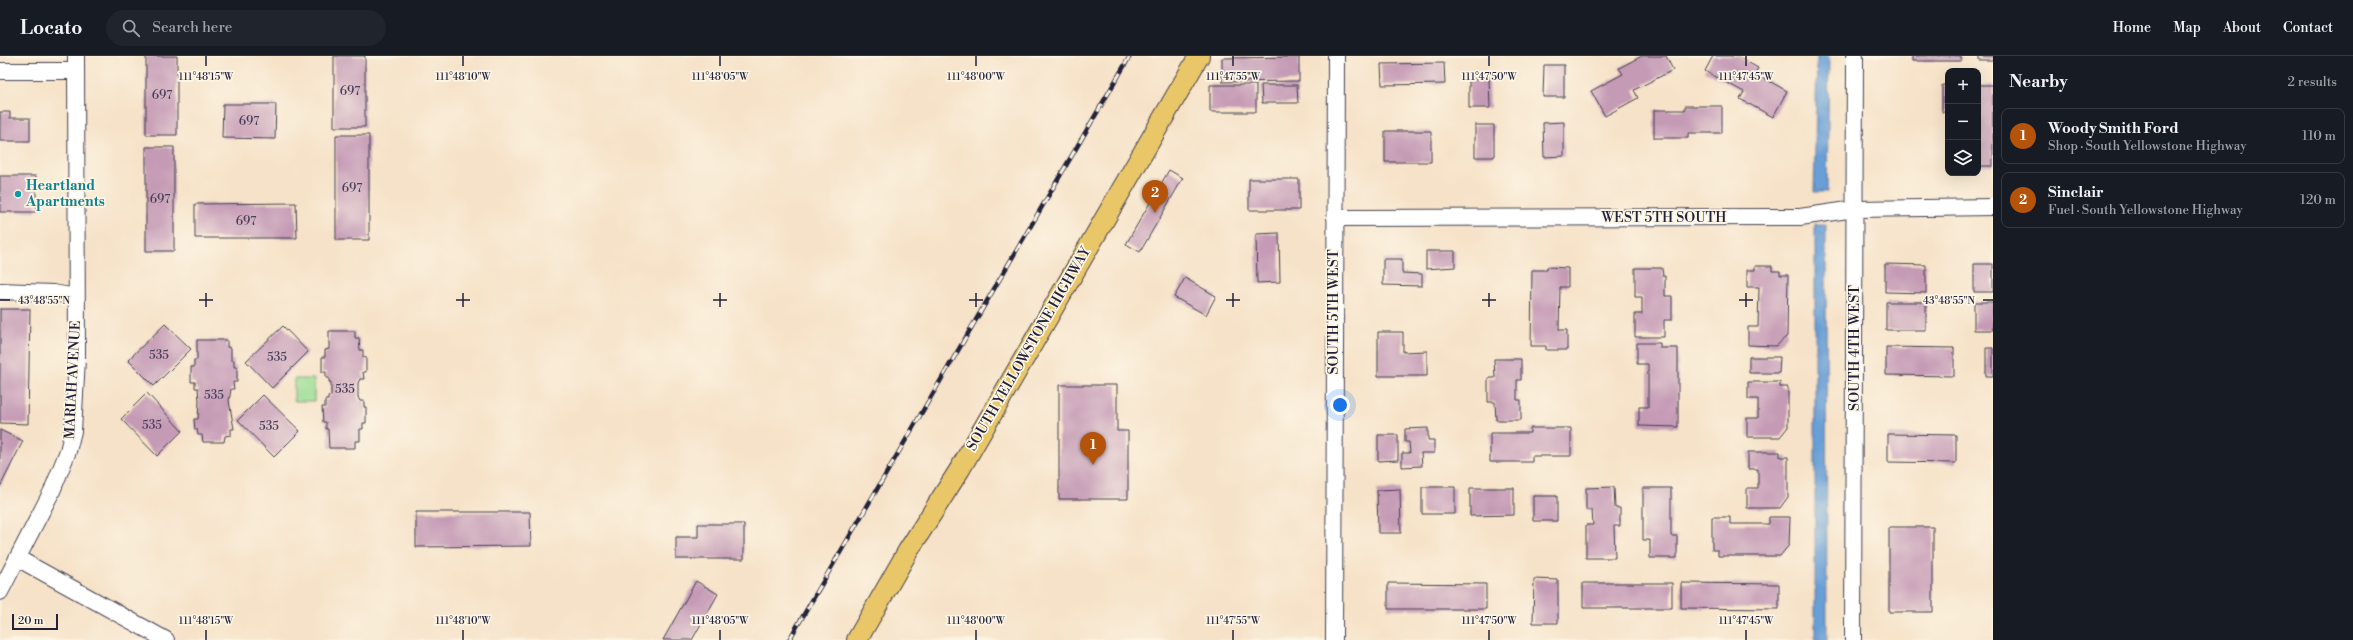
<!DOCTYPE html>
<html lang="en">
<head>
<meta charset="utf-8">
<style>
	body { margin:0; font-family:"Libre Bodoni",serif; background:#20242c; color:#f1f3f6 }
	.controls { position:absolute; right:12px; top:12px; display:grid; overflow:hidden; border-radius:8px; box-shadow:0 4px 16px #0002 }
	.controls button { width:36px; height:36px; display:grid; place-items:center; padding:0; border:0; border-bottom:1px solid #363941; background:#171b24; color:#f1f3f6; font:20px sans-serif }
	.scale { position:absolute; left:12px; bottom:10px; width:46px; box-sizing:border-box; padding-left:4px; border:2px solid #22223b; border-top:0; font-size:11px; line-height:14px; white-space:nowrap; color:#22223b; -webkit-text-stroke:3px #fcf5e5; paint-order:stroke }
	.you { position:absolute; left:1340px; top:349px; width:14px; height:14px; margin:-10px; border:3px solid #fff; border-radius:50%; background:#1a73e8; box-shadow:0 0 0 6px #1a73e833 }
	.badge { display:grid; place-items:center; width:26px; height:26px; border-radius:50%; background:#b45309; color:#fff; font-size:13px; font-weight:700 }
	.pin { position:absolute; translate:-50% -33px; filter:drop-shadow(0 1px 2px #0008) }
	.pin::after { content:''; position:absolute; top:21px; width:14px; height:12px; background:inherit; clip-path:polygon(0 0,100% 0,50% 100%) }
	.list { margin:0; padding:0; list-style:none }
	h2 { display:flex; justify-content:space-between; align-items:center; height:52px; margin:0; padding:0 16px; font-size:17px }
	h2 small { font-size:13px; font-weight:400; color:#9ea1a6 }
	.list li { display:grid; grid-template-columns:26px 1fr auto; gap:12px; align-items:center; box-sizing:border-box; height:56px; margin:0 8px 8px; padding:0 8px; border:1px solid #363941; border-radius:8px }
	.list b { display:block; font-size:15px; white-space:nowrap }
	.list p { margin:0; font-size:13px; white-space:nowrap; color:#9ea1a6 }
	.list em { font-size:13px; font-style:normal; color:#9ea1a6 }
	.icon { flex:none; width:22px; height:22px; fill:none; stroke:currentColor; stroke-width:2; stroke-linecap:round; stroke-linejoin:round }
	.map { position:relative; flex:none; width:1993px; height:584px; overflow:hidden }
	header { display:flex; align-items:center; gap:24px; box-sizing:border-box; height:56px; padding:0 20px; background:#171b24; border-bottom:1px solid #363941 }
	header strong { font-size:19px }
	nav { display:flex; gap:22px; margin-inline-start:auto; font-size:14px }
	.search { width:280px; height:36px; background:#20242c; display:flex; align-items:center; gap:10px; box-sizing:border-box; padding:0 14px; border-radius:22px; color:#9ea1a6; font-size:15px }
	main { display:flex }
	aside { flex:1; background:#171b24 }
	.map>svg:first-child { display:block }
	.green { fill:#9dde94; stroke:#608068 }
	.water { fill:#689fd6; stroke:#456088 }
	.building { fill:#c49ab5 }
	.lines { fill:none; stroke-linecap:round; stroke-linejoin:round }
	.minor-casing { stroke:#423f50; stroke-width:18 }
	.major-casing { stroke:#423f50; stroke-width:22 }
	.minor { stroke:#fff; stroke-width:16 }
	.major { stroke:#e9c769; stroke-width:20 }
	.rail-casing { stroke:#22223b; stroke-width:4.5 }
	.rail { stroke:#fcf5e5; stroke-width:3; stroke-dasharray:9; stroke-linecap:butt }
	.ticks { fill:none; stroke:#22223b; stroke-width:1.5 }
	.culture-dot { fill:#0f9aa8; stroke:#fcf5e5; stroke-width:1.5 }
	.labels { text-anchor:middle; dominant-baseline:central; stroke-width:3.5; stroke-linejoin:round; paint-order:stroke }
	.number-label { font-size:12px; fill:#4a405a }
	.culture-label { font-size:14px; font-weight:bold; fill:#0d838f; stroke:#fcf5e5; text-anchor:start }
	.street-label { font-size:14px; fill:#22223b; stroke:#fcf5e5 }
	.ticks-label { font-size:10px; text-anchor:middle; fill:#22223b; stroke:#fcf5e5; stroke-width:3.5; stroke-linejoin:round; paint-order:stroke }
</style>
</head>
<body>
<header>
<strong>Locato</strong>
<div class="search"><svg class="icon" aria-label="search" viewBox="0 0 24 24"><circle cx="10" cy="10" r="6"/><path d="M15 15l6 6"/></svg>Search here</div>
<nav><a>Home</a><a>Map</a><a>About</a><a>Contact</a></nav>
</header>
<main>
<div class="map">
<svg width="1993" height="584" viewBox="0 0 1993 584">
	<rect width="100%" height="100%" fill="#fcf5e5"/>
	<filter id="ink" filterUnits="userSpaceOnUse"><feTurbulence type="fractalNoise" baseFrequency=".025" numOctaves="2"/><feDisplacementMap in="SourceGraphic" scale="8" xChannelSelector="R" yChannelSelector="G"/><feConvolveMatrix kernelMatrix="1 2 1 2 8 2 1 2 1" color-interpolation-filters="sRGB"/></filter>
	<filter id="wash" filterUnits="userSpaceOnUse"><feTurbulence type="fractalNoise" baseFrequency=".012" numOctaves="4" result="noise"/><feDisplacementMap in="SourceGraphic" scale="16" xChannelSelector="R" yChannelSelector="G"/><feGaussianBlur stdDeviation="0.9" result="paint"/><feColorMatrix in="noise" values="0 0 0 0 0 0 0 0 0 0 0 0 0 0 0 0 0 1.4 0 .05"/><feComposite in="paint" operator="in"/></filter>
	<g filter="url(#wash)">
		<rect width="100%" height="100%" fill="#f6e2c8"/>
		<path class="green" d="M294 323H314V345H294Z"/>
		<path class="water" d="M1817 0H1829L1827 136H1814Z
			M1815 168H1826L1827 584H1815Z"/>
		<g id="blocks">
			<path class="building" d="M146 0H177V79H146Z
				M334 0H365V71H334Z
				M1642 0H1666L1673 14 1634 34 1638 42 1605 60 1591 35 1623 18 1619 12Z
				M1713 0H1737L1758 12 1755 17 1787 35 1773 61 1740 43 1744 36 1705 15Z
				M1912 0H1961V5H1912Z
				M1979 0H1993V4H1979Z
				M1299 1V25L1222 26V2Z
				M1444 7 1445 28 1382 29 1381 8Z
				M1544 9H1564V41H1543Z
				M1469 23H1489L1490 52H1469Z
				M1210 29H1256V56H1210Z
				M1261 29H1297L1298 47H1262Z
				M1942 29H1948V56H1942Z
				M1978 29H1993V110H1978Z
				M223 48H276L275 83 222 82Z
				M1685 50H1722V77H1688V82H1654V54H1685Z
				M0 56H10V62H30V85H0Z
				M1564 66V100L1544 101 1543 67Z
				M1475 69H1494V101H1475Z
				M1385 75H1431V106H1385Z
				M336 79H369V184H336Z
				M146 91H174V195H146Z
				M1169 114 1183 122 1140 196 1126 188Z
				M0 120H36V156H0Z
				M1249 123H1299V154H1249Z
				M296 147 297 182H195V148Z
				M1279 177 1280 226 1257 227 1256 178Z
				M1426 195H1455V211L1426 213Z
				M1383 203H1402V217L1422 218V230L1383 229Z
				M1885 208 1926 209V237L1885 236Z
				M1974 208H1993V236H1974Z
				M1755 210H1772V215H1780V219H1788L1787 280 1776 290 1748 289V271H1758L1759 231H1747V214H1755Z
				M1547 211 1568 212V231H1560L1559 274H1567V294H1546V290H1531L1532 214H1547Z
				M1635 212H1662L1663 220H1665V240H1672V264H1664V281H1635V258H1642V241H1635Z
				M1185 222 1216 240 1206 259 1174 241Z
				M1886 246H1926V274H1886Z
				M1974 246H1993V274H1974Z
				M0 253H30L28 368 0 367Z
				M165 268 191 293 154 330 128 304Z
				M283 270 308 296 272 332 246 305Z
				M329 275H355V282H359L360 294H363V301H366V316H363L364 323H360L358 327V341L360 345H364V351H366V367H363V373H360V385H355V392H329L328 373H326V366H323L322 351H325V344H328V340H331V326H329V322H326V316H322V301H325V294L329 293Z
				M1378 276H1403V296L1427 295V320H1378Z
				M197 284H227V291L231 292V304H234V311H237V326H233L234 333H231L229 345 234 373H231V379L225 380 224 386H203L202 379H198L197 373 195 374 194 363H198L199 345 198 332H195V326H191V311H194V304H197Z
				M1637 287H1660V292H1678V371L1639 370V351H1648V308H1637Z
				M1886 291 1954 292V320L1886 319Z
				M1986 292H1993V320H1986Z
				M1749 301H1780L1779 317H1749Z
				M1494 303H1521V324H1517V344H1521V364H1496L1495 346H1488V322H1495Z
				M1748 326H1780V331H1788V371L1780 381H1747V362H1758V343H1748Z
				M1059 329H1117V375H1128V443H1059Z
				M147 337 182 375 157 400 121 363Z
				M263 339 300 375 274 401 238 364Z
				M1428 372V384H1434V397H1421L1422 410 1402 411V397H1410L1409 386H1405V373Z
				M1530 372H1571V400H1532V406H1490V377H1530Z
				M0 374 23 385 0 431Z
				M1888 378 1956 379V407L1888 406Z
				M1378 379H1398V404L1378 405Z
				M1748 396H1780V401H1788V441L1780 452H1747V432H1758V413H1748Z
				M1422 431H1455V458H1422Z
				M1614 431 1615 452H1620V470H1614L1615 502H1586V469H1593L1592 454H1586V432Z
				M1470 432H1514V459L1470 460Z
				M1643 432H1671V480H1677V502H1650V484H1643Z
				M1400 433 1401 477H1378L1377 434Z
				M1533 440H1557V465H1533Z
				M416 456H530L531 490 416 491Z
				M1712 461H1730V468H1769V461H1790L1789 489 1780 500H1718V494H1712Z
				M698 468H744V503H676V481H698Z
				M1889 471H1933V556H1889Z
				M1534 523 1558 524V567H1533Z
				M696 525 718 538 692 584H663Z
				M1388 527 1486 528V553H1388Z
				M1583 527H1672V552H1583Z
				M1681 527 1779 528V553L1681 552Z"/>
		</g>
	</g>
	<g filter="url(#ink)">
		<use href="#blocks" fill-opacity="0" stroke="#423f50" stroke-width="1"/>
		<g class="lines">
			<defs>
				<path id="minor" d="M0 15H76
					M1335 162 1800 161 1855 153 1993 151
					M0 235 53 237 76 241
					M17 502 166 584
					M0 536 52 435 68 395 73 375 77 302 76 0
					M1334 584 1336 0
					M1853 584 1855 0"/>
				<path id="major" d="M857 584 908 495 960 413 1199 0"/>
			</defs>
			<use href="#minor" class="minor-casing"/>
			<use href="#major" class="major-casing"/>
			<use href="#minor" class="minor"/>
			<use href="#major" class="major"/>
			<defs>
				<path id="rail" d="M789 584 1130 0"/>
			</defs>
			<use href="#rail" class="rail-casing"/>
			<use href="#rail" class="rail"/>
		</g>
	</g>
	<path class="ticks" d="M206 0V10M463 0V10M720 0V10M976 0V10M1233 0V10M1489 0V10M1746 0V10M206 237V251M463 237V251M720 237V251M976 237V251M1233 237V251M1489 237V251M1746 237V251M0 244H10M199 244H213M456 244H470M713 244H727M969 244H983M1226 244H1240M1482 244H1496M1739 244H1753M1983 244H1993M206 574V584M463 574V584M720 574V584M976 574V584M1233 574V584M1489 574V584M1746 574V584"/>
	<circle class="culture-dot" cx="18" cy="138" r="4"/>
	<g class="labels">
		<g class="number-label">
			<text x="350" y="35">697</text>
			<text x="162" y="39">697</text>
			<text x="249" y="65">697</text>
			<text x="352" y="132">697</text>
			<text x="160" y="143">697</text>
			<text x="246" y="165">697</text>
			<text x="159" y="299">535</text>
			<text x="277" y="301">535</text>
			<text x="345" y="333">535</text>
			<text x="214" y="339">535</text>
			<text x="152" y="369">535</text>
			<text x="269" y="370">535</text>
		</g>
		<g class="culture-label">
			<text x="26" y="130">Heartland<tspan x="26" dy="16">Apartments</tspan></text>
		</g>
		<g class="street-label">
			<text x="1664" y="162">WEST 5TH SOUTH</text>
			<text transform="translate(1334 256) rotate(-90)">SOUTH 5TH WEST</text>
			<text transform="translate(1855 292) rotate(-90)">SOUTH 4TH WEST</text>
			<text transform="translate(1029 293) rotate(-60)">SOUTH YELLOWSTONE HIGHWAY</text>
			<text transform="translate(73 324) rotate(-87)">MARIAH AVENUE</text>
		</g>
	</g>
	<g class="ticks-label">
		<text x="206" y="24">111°48'15"W</text>
		<text x="463" y="24">111°48'10"W</text>
		<text x="720" y="24">111°48'05"W</text>
		<text x="976" y="24">111°48'00"W</text>
		<text x="1233" y="24">111°47'55"W</text>
		<text x="1489" y="24">111°47'50"W</text>
		<text x="1746" y="24">111°47'45"W</text>
		<text x="44" y="248">43°48'55"N</text>
		<text x="1949" y="248">43°48'55"N</text>
		<text x="206" y="568">111°48'15"W</text>
		<text x="463" y="568">111°48'10"W</text>
		<text x="720" y="568">111°48'05"W</text>
		<text x="976" y="568">111°48'00"W</text>
		<text x="1233" y="568">111°47'55"W</text>
		<text x="1489" y="568">111°47'50"W</text>
		<text x="1746" y="568">111°47'45"W</text>
	</g>
</svg>
<div class="controls">
<button>+</button>
<button>−</button>
<button><svg class="icon" aria-label="layers" viewBox="0 0 24 24"><path d="M12 4l9 5-9 5-9-5zM3 14l9 5 9-5"/></svg></button>
</div>
<div class="scale">20 m</div>
<div class="you"></div>
<div class="pin badge" style="left:1093px;top:409px">1</div>
<div class="pin badge" style="left:1155px;top:157px">2</div>
</div>
<aside>
<h2>Nearby<small>2 results</small></h2>
<ul class="list">
<li><span class="badge">1</span><div><b>Woody Smith Ford</b><p>Shop · South Yellowstone Highway</p></div><em>110 m</em></li>
<li><span class="badge">2</span><div><b>Sinclair</b><p>Fuel · South Yellowstone Highway</p></div><em>120 m</em></li>
</ul>
</aside>
</main>
</body>
</html>
